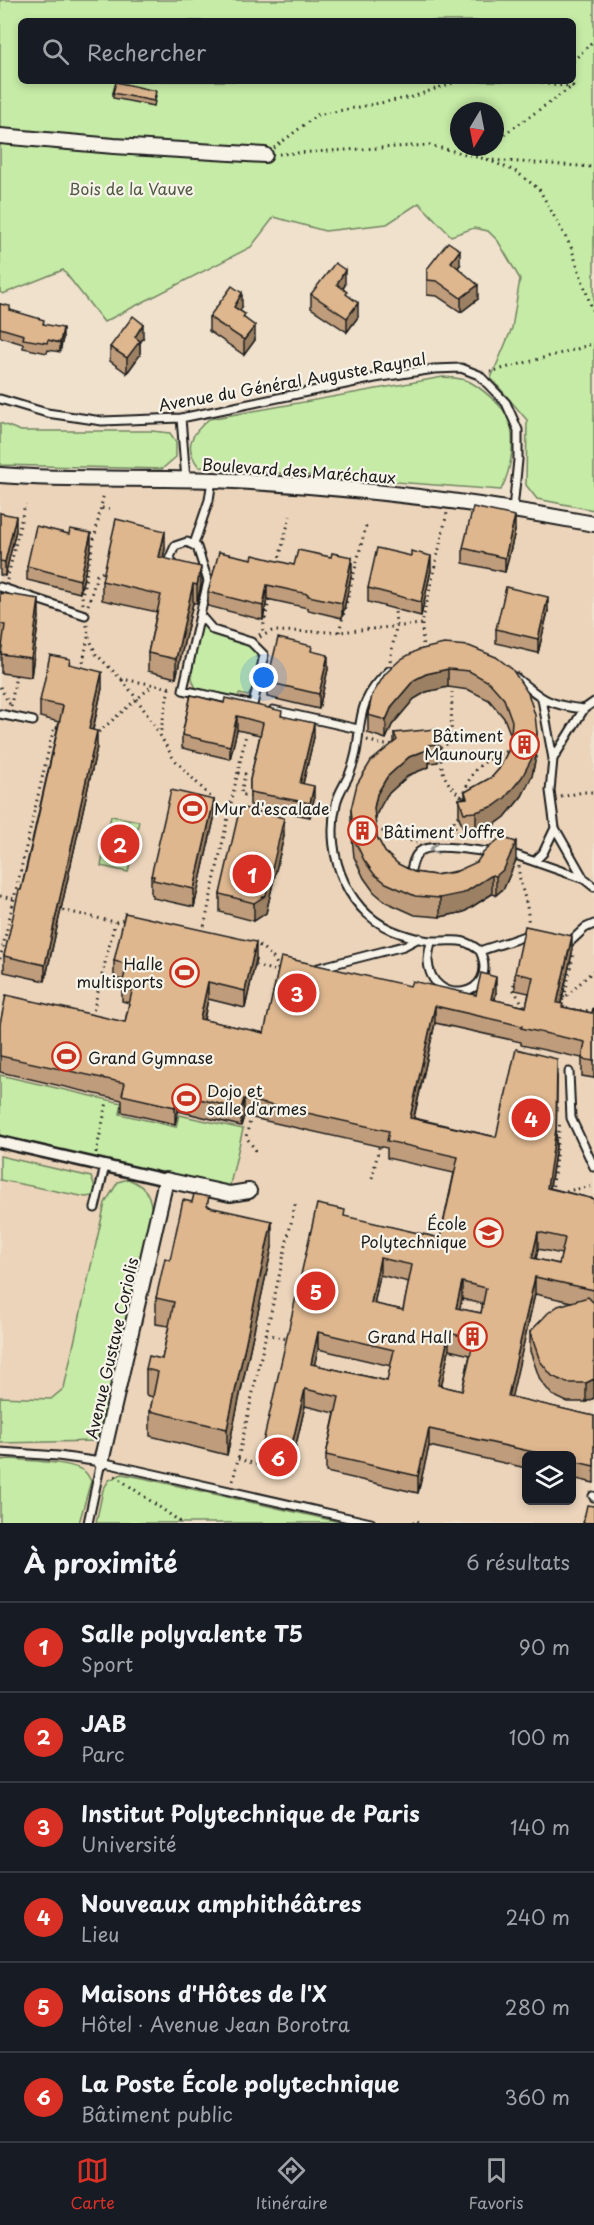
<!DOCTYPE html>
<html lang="fr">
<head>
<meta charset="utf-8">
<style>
	body { margin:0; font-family:"Playpen Sans",sans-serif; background:#242831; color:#f1f3f6 }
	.controls { position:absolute; right:18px; bottom:18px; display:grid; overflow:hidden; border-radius:9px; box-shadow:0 3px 9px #0003 }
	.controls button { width:54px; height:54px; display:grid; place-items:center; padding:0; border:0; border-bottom:2px solid #363941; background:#171b24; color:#f1f3f6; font:30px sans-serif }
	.compass { position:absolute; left:450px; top:102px; width:54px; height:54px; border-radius:50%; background:#171b24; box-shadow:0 3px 9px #0003; rotate:190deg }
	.you { position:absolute; left:264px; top:678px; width:21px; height:21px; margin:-15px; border:4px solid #fff; border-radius:50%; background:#1a73e8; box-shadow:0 0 0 9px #1a73e833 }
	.badge { display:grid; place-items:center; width:39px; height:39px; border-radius:50%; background:#d93025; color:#fff; font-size:20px; font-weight:700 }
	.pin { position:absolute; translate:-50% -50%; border:3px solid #fff; box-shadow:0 2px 6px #0006 }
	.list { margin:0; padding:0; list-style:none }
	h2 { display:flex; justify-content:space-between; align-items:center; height:78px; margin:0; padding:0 24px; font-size:26px }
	h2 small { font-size:20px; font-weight:400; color:#9ea1a6 }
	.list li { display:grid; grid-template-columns:39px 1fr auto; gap:18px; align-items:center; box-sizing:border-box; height:90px; padding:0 24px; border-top:2px solid #363941 }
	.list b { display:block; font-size:22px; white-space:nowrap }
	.list p { margin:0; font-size:20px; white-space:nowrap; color:#9ea1a6 }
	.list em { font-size:20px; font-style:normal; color:#9ea1a6 }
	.icon { flex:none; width:33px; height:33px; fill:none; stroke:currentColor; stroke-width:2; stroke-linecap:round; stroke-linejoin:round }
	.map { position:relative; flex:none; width:594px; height:1523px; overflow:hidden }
	.search { position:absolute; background:#171b24; box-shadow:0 3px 9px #0003; left:18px; right:18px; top:18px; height:66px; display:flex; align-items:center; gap:15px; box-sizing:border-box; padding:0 21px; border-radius:9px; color:#9ea1a6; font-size:22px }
	.sheet { height:618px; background:#171b24 }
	nav { display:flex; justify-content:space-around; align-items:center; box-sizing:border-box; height:84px; border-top:2px solid #363941; background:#171b24; font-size:16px; color:#9ea1a6 }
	nav a { display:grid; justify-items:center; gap:3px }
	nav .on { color:#d93025 }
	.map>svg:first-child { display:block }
	.built { fill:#ebd4ba; fill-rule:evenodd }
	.green { fill:#c6eba6; stroke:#718461; stroke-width:1.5; fill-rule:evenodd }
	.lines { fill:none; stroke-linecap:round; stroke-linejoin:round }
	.service-casing { stroke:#1c1c1c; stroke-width:11 }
	.pedestrian-casing { stroke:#1c1c1c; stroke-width:15 }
	.minor-casing { stroke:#1c1c1c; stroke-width:18 }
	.path { stroke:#1c1c1c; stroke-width:3; stroke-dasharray:1.5 4.5; stroke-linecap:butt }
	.service { stroke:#f7f3e8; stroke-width:7 }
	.pedestrian { stroke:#f7f3e8; stroke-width:10 }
	.minor { stroke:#f7f3e8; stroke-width:14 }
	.wall { fill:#bf9d7b; stroke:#1c1c1c; stroke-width:1.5; fill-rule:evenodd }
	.shaded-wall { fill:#9b8064; stroke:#1c1c1c; stroke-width:1.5 }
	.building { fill:#deb78f; stroke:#1c1c1c; stroke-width:1.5; fill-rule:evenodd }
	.oneway { stroke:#94928c }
	.labels { text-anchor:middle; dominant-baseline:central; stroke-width:4.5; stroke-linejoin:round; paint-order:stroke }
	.park-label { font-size:16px; fill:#4f5a45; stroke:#f7f3e8 }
	.street-label { font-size:16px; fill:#1c1c1c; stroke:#f7f3e8 }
	.poi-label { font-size:16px; fill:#1c1c1c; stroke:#f7f3e8; text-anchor:end }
</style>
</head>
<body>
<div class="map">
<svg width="594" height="1523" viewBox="0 0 594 1523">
	<rect width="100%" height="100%" fill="#f0e1cd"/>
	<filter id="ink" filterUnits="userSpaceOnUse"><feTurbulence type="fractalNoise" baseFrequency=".0167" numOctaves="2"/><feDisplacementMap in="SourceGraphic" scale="12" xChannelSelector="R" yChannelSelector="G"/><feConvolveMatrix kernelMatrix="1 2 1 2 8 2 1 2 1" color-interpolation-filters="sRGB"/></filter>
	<g filter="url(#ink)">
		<path class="built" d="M0 482 229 488 333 494 439 504 594 531V1523H0ZM526 1456H572V1500H526Z"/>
		<path class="green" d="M0 0H594V510L537 499 526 485 527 420 491 378 512 328 520 279 498 241 488 231 474 228 451 236 419 203 387 224 325 231 274 217 251 247 104 322 63 270 3 294 0 292ZM21 21H573V81H21ZM459 111H495V147H459Z
			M443 377C451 378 463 378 470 382 481 388 503 406 508 417 517 439 511 470 501 490L199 467C183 447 191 434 209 419Z
			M0 423 21 431H152L170 433 176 442V457L162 469 0 465Z
			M202 621C218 651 266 629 257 674 255 682 254 689 248 696L239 694 238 697 196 688C184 669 197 641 202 621Z
			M111 816 139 821 128 872 101 866Z
			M0 1075 122 1103 120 1114 176 1127 179 1115 243 1129 229 1189 0 1136Z
			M0 1156 91 1177 98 1195 86 1197 0 1180Z
			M128 1179C147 1187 151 1195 152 1215L123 1341 97 1441 0 1443V1397L51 1399 64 1388 105 1203 118 1182Z
			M11 1459C27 1461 75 1461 86 1473 88 1475 89 1478 91 1481L79 1523H0V1460Z
			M122 1474 143 1478 344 1523H96L103 1490 109 1480Z"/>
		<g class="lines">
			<defs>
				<path id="service" d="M0 399 47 413 102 421 181 418 375 378 434 369 461 368 479 375 506 403 518 430V460L513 509
					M181 418 186 480
					M194 544 209 500 212 480
					M174 566 170 557 175 546 187 542 197 547 208 581 200 615
					M0 587 85 615
					M200 615 213 630 251 642 264 655 253 705 183 690Z
					M389 671C348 708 367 733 349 775 345 784 338 793 336 804 324 856 348 917 402 934 412 937 423 941 433 941 456 942 461 936 480 951 496 945 514 941 529 934
					M515 677C542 699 548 705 584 709
					M542 699 553 759
					M594 702 584 709 553 759 550 791 555 828 584 879 594 887
					M273 710 358 729
					M0 714 33 721
					M507 852 584 879
					M536 860 543 853 555 828
					M414 879 410 874C412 866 413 858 419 852 431 842 474 851 491 852
					M563 941 570 942 585 928 594 924
					M431 942C430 947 428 955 428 961 431 1009 501 998 480 951
					M318 968 404 946 419 938
					M569 1072 571 1118 594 1167
					M95 1208 105 1166
					M0 1452 58 1456 101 1462 371 1523
					M593 1496 594 1497
					M88 1523 101 1462"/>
				<path id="pedestrian" d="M0 1142 166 1180"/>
				<path id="minor" d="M0 136 114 146 265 155
					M0 475C71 481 143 477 214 480 342 486 468 500 594 524
					M101 1462 166 1180 230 1194 249 1191"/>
			</defs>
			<use href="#service" class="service-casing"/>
			<use href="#pedestrian" class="pedestrian-casing"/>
			<use href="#minor" class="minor-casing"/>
			<path class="path" d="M573 61 594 40
				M274 148 317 115 412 97 458 81
				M279 154 429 145 489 160 594 167
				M489 160 485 153 496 148 506 133 573 86 551 85 539 81
				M493 162 515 171 539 189 571 247 594 315
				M490 372 577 349 594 343
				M102 508 111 509
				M278 563 290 516
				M7 580 25 504
				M83 604 82 595 104 493
				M88 605 97 575 105 571
				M87 625 88 635 96 654 121 679 173 688
				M339 632 366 526
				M259 635 262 633 270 596
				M260 637 272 631 339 632 422 624
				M423 650 422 624 447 513
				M390 661 396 627 395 610
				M82 668 88 637
				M122 680 137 699 159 733
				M0 687 10 705
				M169 688 160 735 173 758 228 815
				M11 706 16 675
				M94 736 152 686
				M367 740 383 745 395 744
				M435 746 440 747C442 773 442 780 463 798V801
				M440 747 447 744 451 738 452 692
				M238 773 245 774 241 794 253 797
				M561 797 583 792H594
				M463 798C472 765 480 764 509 750
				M310 808 327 811
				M376 829 417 843
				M461 838 456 831 454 820 462 813
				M519 866C518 887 530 902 528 924
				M0 896 19 900
				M57 909 115 922 127 919
				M203 932 247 730
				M253 944C259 945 262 947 266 951 286 967 276 979 272 1001
				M0 959 54 727 62 729
				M255 966 278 971
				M515 978 513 989 526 1009
				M564 998 574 952
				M558 1004 594 970
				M574 1010 594 1011
				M92 1016 115 922
				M251 1117 246 1137 257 1152
				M96 1153 107 1102
				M372 1178 380 1143
				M552 1192 560 1121
				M560 1192 594 1186
				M266 1334 287 1339
				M238 1459 267 1467
				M115 1476 182 1523
				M233 1481 296 1201
				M413 1523 416 1520 420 1523"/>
			<use href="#service" class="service"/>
			<use href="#pedestrian" class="pedestrian"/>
			<use href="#minor" class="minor"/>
		</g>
		<path class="wall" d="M113 93 156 96 154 106 113 98Z
			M460 265 458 267 478 299 461 312 437 296 427 295V269Z
			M345 285 343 288 358 317 347 332 311 308V294Z
			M0 304 10 310 44 324 63 338 60 352 48 350 47 353 23 348V344L0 337Z
			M242 307 240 311 245 318 255 340 244 355 209 331V317Z
			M143 338 140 343V355L127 373 110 361V347Z
			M0 513 16 530 5 576 0 575Z
			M515 531 505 572 463 563V548Z
			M91 547 80 593 27 580V566Z
			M165 549 163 558 201 585 197 603H193L176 678 148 671V653L157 612 102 600V581Z
			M294 565 352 572 342 618 308 610V608L267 599 263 620 208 606V592Z
			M431 570 421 616 368 602V588Z
			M0 593 39 617 31 677 1 673V654L2 643H0Z
			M548 611 538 653 496 643V629Z
			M496 657 537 751 532 776 522 796 505 817 494 825 476 831H464L459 817V799L465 798V792L492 777 499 769 510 747 511 736 504 718 489 700 469 690 448 687 426 692 414 699 392 725 386 739 368 733V715L385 674Z
			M70 665 102 688 93 730 97 747 45 981 4 972V956L21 890 59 722 40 717V701Z
			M328 669 319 709 267 697V682Z
			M191 695 282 716 314 737 303 784 314 799 310 817 250 805V780L260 735 237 730 230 759 182 748V735Z
			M394 733 438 744V762L429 763V767L409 775 387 795 382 803 377 813 375 820 377 837 385 852 398 864 414 872 435 875 516 860 504 888 496 895 492 894 464 912 440 917 415 915 386 902 374 892 364 878 354 857 351 827V809L394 743Z
			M214 819 194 907 153 898V895L151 894V876Z
			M284 836 266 913 254 921 220 912V894Z
			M572 953 561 1004 563 1007 592 1013 594 1008V1078L582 1076V1058L521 1045V1042L435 1023 414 1118 496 1137 557 1076 556 1146 550 1188 594 1199V1398L586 1402H567L552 1395 540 1380 530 1351V1332L572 1302 535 1294 511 1397 594 1416V1483L572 1478V1455H526V1468L429 1446 418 1493 326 1472V1455L335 1413 305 1406 290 1470 262 1464V1447L345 1217 440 1238 454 1173 387 1158V1148L244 1116 241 1126 178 1111 175 1124 122 1112V1100L0 1072V1024L125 1022 129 1003 122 1001V985L123 980 114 978V961L256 959 245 1008 208 999 204 1020 264 1033 410 986 476 995 496 993 495 1000 526 1007 529 993 515 990V973ZM538 1249 562 1254 559 1264 536 1259ZM380 1275 409 1282 403 1310 374 1304ZM462 1299 483 1304 481 1313 459 1309ZM318 1349 391 1366 387 1381 314 1365ZM449 1350 470 1355 462 1391 441 1386Z
			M209 1206 272 1247 227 1455 150 1436V1411L153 1397 146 1395V1369L162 1359 169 1326 156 1324V1298L170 1260Z"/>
		<path class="shaded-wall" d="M460 250V265L451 276V262Z
			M345 270V285L337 298V284Z
			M478 285V299L461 312V298Z
			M242 293V307L234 321V307Z
			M358 303V317L347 332V318Z
			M143 324V338L140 343V355L127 373V358L135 337Z
			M255 326V340L244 355V340Z
			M63 328V338L60 352V343Z
			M16 516V530L5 576V562Z
			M515 516V531L505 572V558Z
			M165 531V549L159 575V557Z
			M91 533V547L80 593V580Z
			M431 556V570L421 616V602Z
			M352 557V572L342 618V603Z
			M201 567V585L197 603V585Z
			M193 584V603L176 678V659Z
			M267 585V599L263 620V606Z
			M548 597V611L538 653V639Z
			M39 599V617L31 677V658Z
			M328 655V669L319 709V694Z
			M448 669V687L426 692 414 699 392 725 386 739V720L392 706 414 680 426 674Z
			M102 672V688L89 746V729Z
			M237 716V730L230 759V746Z
			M314 723V737L300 796V783Z
			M97 731V747L45 981V965Z
			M537 733V751L532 776 522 796 505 817 494 825 476 831V812Z
			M429 749V767L409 775 387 795 377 813 374 826V808L377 794 387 777 409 757Z
			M314 786V799L310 817V803Z
			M214 800V819L194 907V889Z
			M284 818V836L266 913 254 921V903Z
			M516 842V860L504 888 496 895V876Z
			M492 875V894L464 912 440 917V898Z
			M572 936V953L557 1020V1003Z
			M256 942V959L245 1008V991Z
			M496 977V993L491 1016V999Z
			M208 982V999L200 1036V1019Z
			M435 1006V1023L410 1134V1118Z
			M557 1076 556 1146 547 1205V1188Z
			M178 1094V1111L175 1124V1107Z
			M244 1099V1116L241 1126V1109Z
			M272 1221V1247L227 1455V1429Z
			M538 1232V1249L532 1275V1258Z
			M380 1258V1275L371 1320V1303Z
			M535 1277V1294L508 1413V1396Z
			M462 1282V1299L456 1325V1308Z
			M318 1332V1349L311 1381V1364Z
			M449 1333V1350L438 1402V1385Z
			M594 1379V1398L586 1402V1383Z
			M305 1389V1406L290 1470V1453Z
			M429 1429V1446L418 1493V1476Z"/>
		<path class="building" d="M116 82 156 91 154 101 113 93Z
			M448 242 460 250 451 262 478 285 461 298 437 281 427 280V269Z
			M335 263 345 270 337 284 347 292 346 294 358 303 347 318 311 294Z
			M232 286 242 293 234 307 245 314 243 317 255 326 244 340 209 317Z
			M0 304 10 306V310L44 320 43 324 63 328 60 343 48 340 47 343 23 339 24 335 0 328Z
			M133 316 143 324 135 337 140 341 127 358 110 347Z
			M473 507 515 516 505 558 463 548Z
			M0 513 16 516 5 562 0 561Z
			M116 519 165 531 159 557 201 567 197 585 193 584 176 659 148 653 161 595 102 581Z
			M36 526 69 534 70 529 91 533 80 580 27 566Z
			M377 548 411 556V551L431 556 421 602 368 588Z
			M298 550 331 557 332 553 352 557 342 603 308 596V594L267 585 263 606 208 592 219 552 252 559 253 555 294 565Z
			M506 587 548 597 538 639 496 629Z
			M0 593 39 599 31 658 1 654 5 625 0 624Z
			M278 638 312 646 311 651 328 655 319 694 267 682Z
			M444 644 469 646 496 657 512 669 528 693 535 715 537 733 532 758 522 777 505 798 494 806 476 812 464 813 459 799 467 798 465 792 492 777 499 769 510 747 512 721 504 699 489 682 469 671 448 669 426 674 414 680 392 706 386 720 368 715 372 695 385 674 401 659 418 650Z
			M50 655 70 659 69 664 102 672 89 729 97 731 45 965 4 956 19 890H21L27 866 63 706 40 701Z
			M191 695 224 703 225 698 282 711 281 716 314 723 300 783 314 786 310 803 250 792V780L263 723 237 716 230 746 182 735Z
			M436 729 438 744 428 745 429 749 409 757 387 777 377 794 374 808 377 837 385 852 398 864 414 872 435 875 455 872 477 862 483 853 501 837 516 842 504 869 496 876 492 875 464 893 440 898 415 896 386 883 374 874 364 860 354 839 351 809 357 784 371 761 397 740 394 733Z
			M171 790 214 800 194 889 153 880 154 876H151Z
			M240 807 284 818 266 895 254 903 220 894Z
			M125 913 256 942 245 991 208 982 200 1019 264 1033 281 957 410 986 412 981 476 995 481 973 496 977 491 999 526 1007 533 977 515 973 525 926 572 936 557 1003 563 1004 562 1007 592 1013 593 1008H594V1061L582 1059 585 1042 521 1028 522 1026 435 1006 410 1118 496 1137 516 1049 557 1059 556 1129 547 1188 594 1199V1290L535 1277 508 1396 594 1416V1466L572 1461V1455H547L429 1429 418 1476 326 1455 339 1397 305 1389 290 1453 262 1447 317 1204 345 1210 344 1216 440 1238 458 1157 387 1141 389 1131 244 1099 241 1109 178 1094 175 1107 122 1095 125 1083 0 1056V1024L6 995 125 1022 133 987 122 985 127 964 114 961ZM538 1232 565 1238 559 1264 532 1258ZM380 1258 412 1265 403 1310 371 1303ZM462 1282 486 1288 481 1313 456 1308ZM318 1332 394 1350 387 1381 311 1364ZM449 1333 474 1339 462 1391 438 1385Z
			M194 1194 209 1197 207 1205 209 1207 272 1221 227 1429 150 1411 158 1372 146 1369 149 1356 162 1359 174 1302 156 1298 165 1258 170 1260 183 1200 192 1202Z
			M588 1297 594 1303V1379L586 1383H567L552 1376 540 1361 530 1332 548 1313 558 1306Z
			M587 1505 594 1506V1523H583Z"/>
		<defs><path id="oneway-chevron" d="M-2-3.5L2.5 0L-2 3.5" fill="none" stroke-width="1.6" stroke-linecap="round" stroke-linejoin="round" transform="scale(1.5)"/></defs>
		<use class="oneway" href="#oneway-chevron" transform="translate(434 849) rotate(176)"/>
	</g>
	<defs>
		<symbol id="building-ring" viewBox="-11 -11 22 22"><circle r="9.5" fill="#f7f3e8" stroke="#c8321e" stroke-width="1.5"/><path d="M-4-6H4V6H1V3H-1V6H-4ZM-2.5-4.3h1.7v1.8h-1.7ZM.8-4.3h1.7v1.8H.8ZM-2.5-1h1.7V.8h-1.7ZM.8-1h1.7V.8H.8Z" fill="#c8321e"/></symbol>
		<symbol id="stadium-ring" viewBox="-11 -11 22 22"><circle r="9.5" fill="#f7f3e8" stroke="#c8321e" stroke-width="1.5"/><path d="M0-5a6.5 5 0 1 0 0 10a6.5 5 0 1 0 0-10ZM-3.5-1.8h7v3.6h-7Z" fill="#c8321e"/></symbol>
		<symbol id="university-ring" viewBox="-11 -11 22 22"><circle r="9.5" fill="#f7f3e8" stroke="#c8321e" stroke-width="1.5"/><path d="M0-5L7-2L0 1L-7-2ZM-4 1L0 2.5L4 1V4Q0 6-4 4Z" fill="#c8321e"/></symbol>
	</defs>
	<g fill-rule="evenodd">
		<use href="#building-ring" x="508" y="728" width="33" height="33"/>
		<use href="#stadium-ring" x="176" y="792" width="33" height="33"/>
		<use href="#building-ring" x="346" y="814" width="33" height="33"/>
		<use href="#stadium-ring" x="168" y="956" width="33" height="33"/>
		<use href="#stadium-ring" x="50" y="1040" width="33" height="33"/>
		<use href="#stadium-ring" x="170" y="1082" width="33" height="33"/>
		<use href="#university-ring" x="472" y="1216" width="33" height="33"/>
		<use href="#building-ring" x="456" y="1320" width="33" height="33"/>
	</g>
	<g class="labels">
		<g class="park-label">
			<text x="131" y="188">Bois de la Vauve</text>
		</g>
		<g class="street-label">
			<text transform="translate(292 381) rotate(-10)">Avenue du Général Auguste Raynal</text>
			<text transform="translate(299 470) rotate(4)">Boulevard des Maréchaux</text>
			<text transform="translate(111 1348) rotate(-77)">Avenue Gustave Coriolis</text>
		</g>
		<g class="poi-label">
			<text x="503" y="735">Bâtiment<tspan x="503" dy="18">Maunoury</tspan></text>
			<text x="214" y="808" text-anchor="start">Mur d'escalade</text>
			<text x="383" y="831" text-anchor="start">Bâtiment Joffre</text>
			<text x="163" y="963">Halle<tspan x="163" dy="18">multisports</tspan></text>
			<text x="88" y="1057" text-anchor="start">Grand Gymnase</text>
			<text x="207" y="1090" text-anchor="start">Dojo et<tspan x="207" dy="18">salle d'armes</tspan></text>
			<text x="467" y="1223">École<tspan x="467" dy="18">Polytechnique</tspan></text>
			<text x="452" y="1336">Grand Hall</text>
		</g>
	</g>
</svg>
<div class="controls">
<button><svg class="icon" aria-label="layers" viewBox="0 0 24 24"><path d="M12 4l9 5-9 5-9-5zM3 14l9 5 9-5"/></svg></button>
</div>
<svg class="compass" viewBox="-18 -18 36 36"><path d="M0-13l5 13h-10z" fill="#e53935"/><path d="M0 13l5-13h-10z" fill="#9ea1a6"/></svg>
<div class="you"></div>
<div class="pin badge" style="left:252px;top:874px">1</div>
<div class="pin badge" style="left:120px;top:844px">2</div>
<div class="pin badge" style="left:297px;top:993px">3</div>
<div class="pin badge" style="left:531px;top:1118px">4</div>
<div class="pin badge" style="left:316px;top:1291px">5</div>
<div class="pin badge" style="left:278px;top:1457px">6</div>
<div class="search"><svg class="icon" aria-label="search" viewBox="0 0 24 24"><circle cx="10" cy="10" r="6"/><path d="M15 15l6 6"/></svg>Rechercher</div>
</div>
<section class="sheet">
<h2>À proximité<small>6 résultats</small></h2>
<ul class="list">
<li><span class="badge">1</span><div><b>Salle polyvalente T5</b><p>Sport</p></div><em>90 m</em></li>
<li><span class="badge">2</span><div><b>JAB</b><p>Parc</p></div><em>100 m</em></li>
<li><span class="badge">3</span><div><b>Institut Polytechnique de Paris</b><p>Université</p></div><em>140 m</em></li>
<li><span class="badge">4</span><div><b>Nouveaux amphithéâtres</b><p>Lieu</p></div><em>240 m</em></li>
<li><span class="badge">5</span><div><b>Maisons d'Hôtes de l'X</b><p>Hôtel · Avenue Jean Borotra</p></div><em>280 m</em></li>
<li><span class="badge">6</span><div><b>La Poste École polytechnique</b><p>Bâtiment public</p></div><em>360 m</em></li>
</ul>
</section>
<nav>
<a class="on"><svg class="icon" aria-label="map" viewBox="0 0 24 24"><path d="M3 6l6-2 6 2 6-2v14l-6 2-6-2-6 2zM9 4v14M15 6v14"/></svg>Carte</a>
<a><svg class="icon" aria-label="directions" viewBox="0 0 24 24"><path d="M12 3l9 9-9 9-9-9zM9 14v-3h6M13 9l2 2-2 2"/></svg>Itinéraire</a>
<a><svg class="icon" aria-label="saved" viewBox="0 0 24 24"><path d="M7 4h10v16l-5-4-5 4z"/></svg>Favoris</a>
</nav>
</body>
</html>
